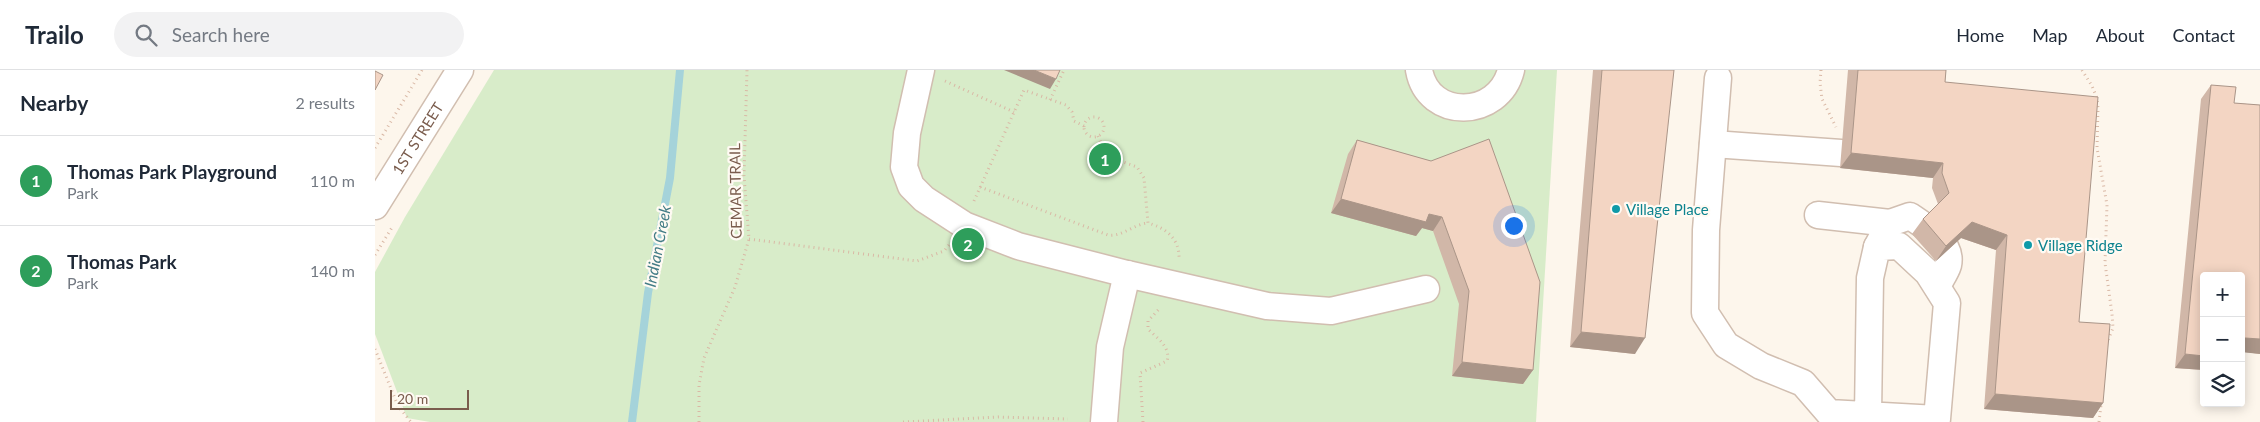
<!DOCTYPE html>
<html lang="en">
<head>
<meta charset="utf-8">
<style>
	body { margin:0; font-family:Lato,sans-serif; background:#f2f2f3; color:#1f2937 }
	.controls { position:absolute; right:15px; bottom:15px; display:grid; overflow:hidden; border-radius:5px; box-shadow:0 2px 12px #0003 }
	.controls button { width:45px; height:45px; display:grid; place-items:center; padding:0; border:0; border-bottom:1px solid #e0e1e3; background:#fff; color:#1f2937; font:25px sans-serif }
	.scale { position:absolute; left:15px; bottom:12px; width:79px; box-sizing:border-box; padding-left:5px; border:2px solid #7a5c4d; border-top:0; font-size:14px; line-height:18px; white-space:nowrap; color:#7a5c4d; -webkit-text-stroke:4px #fffaf3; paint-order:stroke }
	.you { position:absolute; left:1138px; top:155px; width:18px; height:18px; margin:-12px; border:4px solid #fff; border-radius:50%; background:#1a73e8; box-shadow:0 0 0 8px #1a73e833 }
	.badge { display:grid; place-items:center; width:32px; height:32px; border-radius:50%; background:#d93025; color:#fff; font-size:16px; font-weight:700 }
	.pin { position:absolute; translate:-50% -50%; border:2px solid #fff; box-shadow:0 1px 5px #0006 }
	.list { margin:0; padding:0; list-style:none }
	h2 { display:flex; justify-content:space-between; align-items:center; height:65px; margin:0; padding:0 20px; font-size:21px }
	h2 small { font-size:16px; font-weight:400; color:#747a83 }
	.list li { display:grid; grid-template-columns:32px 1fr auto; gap:15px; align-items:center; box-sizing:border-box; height:90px; padding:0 20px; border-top:1px solid #e0e1e3 }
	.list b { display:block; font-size:19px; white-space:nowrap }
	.list p { margin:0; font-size:16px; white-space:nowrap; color:#747a83 }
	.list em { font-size:16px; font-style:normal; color:#747a83 }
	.icon { flex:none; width:28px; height:28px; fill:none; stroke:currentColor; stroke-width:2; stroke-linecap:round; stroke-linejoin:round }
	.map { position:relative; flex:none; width:1885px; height:352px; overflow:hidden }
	header { display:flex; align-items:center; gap:30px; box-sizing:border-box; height:70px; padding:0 25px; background:#fff; border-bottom:1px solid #e0e1e3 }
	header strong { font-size:24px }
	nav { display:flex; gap:28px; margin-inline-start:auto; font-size:18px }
	.search { width:350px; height:45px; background:#f2f2f3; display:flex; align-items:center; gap:12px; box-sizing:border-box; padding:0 18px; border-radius:28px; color:#747a83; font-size:19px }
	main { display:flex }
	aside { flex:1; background:#fff }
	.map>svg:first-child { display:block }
	.green { fill:#d8ecc9 }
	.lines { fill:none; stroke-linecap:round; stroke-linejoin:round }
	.stream { stroke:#a5d3da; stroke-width:8 }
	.minor-casing { stroke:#d1beb0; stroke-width:29 }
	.path { stroke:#d9b8a5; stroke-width:3; stroke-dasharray:1 4; stroke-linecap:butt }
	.minor { stroke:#fff; stroke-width:26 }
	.wall { fill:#d1b7a8 }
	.shaded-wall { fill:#aa9588 }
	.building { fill:#f3d5c3; stroke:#aa9588 }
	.culture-dot { fill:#0f9aa8; stroke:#fffaf3; stroke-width:2 }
	.labels { text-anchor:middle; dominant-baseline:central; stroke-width:4.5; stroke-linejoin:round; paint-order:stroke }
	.street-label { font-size:15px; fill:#7a5c4d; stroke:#fffaf3 }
	.culture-label { font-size:15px; fill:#0d838f; stroke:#fffaf3; text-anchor:start }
	.water-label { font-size:16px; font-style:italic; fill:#437c86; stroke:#fffaf3 }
</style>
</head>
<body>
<header>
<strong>Trailo</strong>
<div class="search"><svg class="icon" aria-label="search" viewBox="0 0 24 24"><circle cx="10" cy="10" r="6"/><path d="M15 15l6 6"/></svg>Search here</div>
<nav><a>Home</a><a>Map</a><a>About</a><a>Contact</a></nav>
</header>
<main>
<aside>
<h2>Nearby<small>2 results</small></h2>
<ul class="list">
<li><span class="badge" style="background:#2e9e5b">1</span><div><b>Thomas Park Playground</b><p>Park</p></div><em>110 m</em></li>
<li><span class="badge" style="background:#2e9e5b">2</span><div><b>Thomas Park</b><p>Park</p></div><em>140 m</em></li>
</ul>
</aside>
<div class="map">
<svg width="1885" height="352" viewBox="0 0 1885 352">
	<rect width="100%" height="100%" fill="#fdf6ec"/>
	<path class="green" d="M119 0H1182L1161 352H55L32 348 0 264V202L30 147Z"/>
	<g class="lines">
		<path class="stream" d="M257 352 273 223 295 108 305 0"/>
		<defs>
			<g id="minor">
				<path d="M546 0 532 63 529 97 536 116 549 129 589 155 643 176 752 204 892 236 956 241 1051 219"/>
				<path d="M1044 0C1053 51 1124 49 1136 0"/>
				<path d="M1343 8 1331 160 1330 243 1351 275 1386 296 1428 313 1454 343 1562 349 1572 233 1553 203 1524 176 1502 177 1495 208 1493 345"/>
				<path d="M1338 74 1466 83"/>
				<path id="s1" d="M0 136 85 0"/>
				<path d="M1443 145 1515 153"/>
				<path d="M1502 177 1515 153 1535 146C1550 156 1578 173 1573 195 1571 202 1565 210 1562 216"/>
				<path d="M729 352 735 277 752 204"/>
			</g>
		</defs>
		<use href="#minor" class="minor-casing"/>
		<path class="path" d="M1446 0 1445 13 1447 29 1461 57
			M1707 0 1717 16 1722 28 1723 38 1722 78 1732 135 1730 193 1737 244 1738 258 1733 270
			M570 11 639 42
			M675 30 689 0
			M709 57a10 10 0 1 1 20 0a10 10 0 1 1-20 0Z
			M723 66 730 82 737 88 762 97 769 108 773 153C791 158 805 169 804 189
			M0 78 47 0
			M605 117 733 165C747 167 759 154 773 153
			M599 131 649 20 691 35 697 42 699 51 709 56
			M374 169 542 191 569 181 574 175
			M0 185 18 156
			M0 279 23 336 36 352
			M324 352V315L329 288 360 217 374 169 369 106 372 0
			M528 352 623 347 693 349
			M768 352 765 303 792 291C796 277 782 268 773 259V251L785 238
			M1724 352 1726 335"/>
		<use href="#minor" class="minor"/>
	</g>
	<path class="wall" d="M1218 0H1299L1260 284 1195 277Z
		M1473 0H1571L1570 12 1704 252 1728 333 1718 348 1609 339 1621 180 1586 168 1561 191 1537 164 1548 149 1563 134 1557 118 1558 108 1465 98Z
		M1836 15 1859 33 1885 35V284L1870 282 1869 289 1866 293V206H1829V300L1800 298 1826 29Z
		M982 70 1056 91 1158 300 1148 314 1077 306 1084 234 1058 161 1047 158 1041 166 956 143 973 84Z"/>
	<path class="shaded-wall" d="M629 0H659L681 9 675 19Z
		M1476 83 1568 93 1558 108 1465 98Z
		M966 129 1054 144 1067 147 1058 161 1047 158 1041 166 956 143Z
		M1597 152 1632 165 1621 180 1586 168 1561 191 1571 176Z
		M1206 262 1270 268 1260 284 1195 277Z
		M1870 268 1885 269V284L1866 282Z
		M1810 284 1829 286V300L1800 298Z
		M1087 292 1158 300 1148 314 1077 306Z
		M1620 324 1728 333 1718 348 1609 339Z"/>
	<path class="building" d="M659 0H685L681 9Z
		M1227 0H1299L1270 268 1206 262Z
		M1483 0H1571L1570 12 1723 27 1704 252 1735 254 1728 333 1620 324 1632 165 1597 152 1571 176 1548 149 1574 123 1567 103 1568 93 1476 83Z
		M0 1 8 5 0 20Z
		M1836 15 1861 17 1859 33 1885 35V269L1870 268 1869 289H1866V206H1829V286L1810 284Z
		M1114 69 1165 212 1158 300 1087 292 1094 221 1067 147 1054 144 1051 152 966 129 982 70 1056 91Z"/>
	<g class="culture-dot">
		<circle cx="1241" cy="139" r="5"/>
		<circle cx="1653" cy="175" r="5"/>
	</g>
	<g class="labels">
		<g class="street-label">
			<text stroke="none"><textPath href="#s1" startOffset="80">1ST STREET</textPath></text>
			<text transform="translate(360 121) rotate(-91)">CEMAR TRAIL</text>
		</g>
		<g class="culture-label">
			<text x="1251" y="139">Village Place</text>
			<text x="1663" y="175">Village Ridge</text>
		</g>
		<g class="water-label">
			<text transform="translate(282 176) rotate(-79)">Indian Creek</text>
		</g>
	</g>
</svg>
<div class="controls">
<button>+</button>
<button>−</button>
<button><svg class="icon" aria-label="layers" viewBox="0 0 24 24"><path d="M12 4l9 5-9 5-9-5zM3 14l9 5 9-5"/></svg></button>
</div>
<div class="scale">20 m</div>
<div class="you"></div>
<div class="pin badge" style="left:730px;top:89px;background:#2e9e5b">1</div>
<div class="pin badge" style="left:593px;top:174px;background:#2e9e5b">2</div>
</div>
</main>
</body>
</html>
